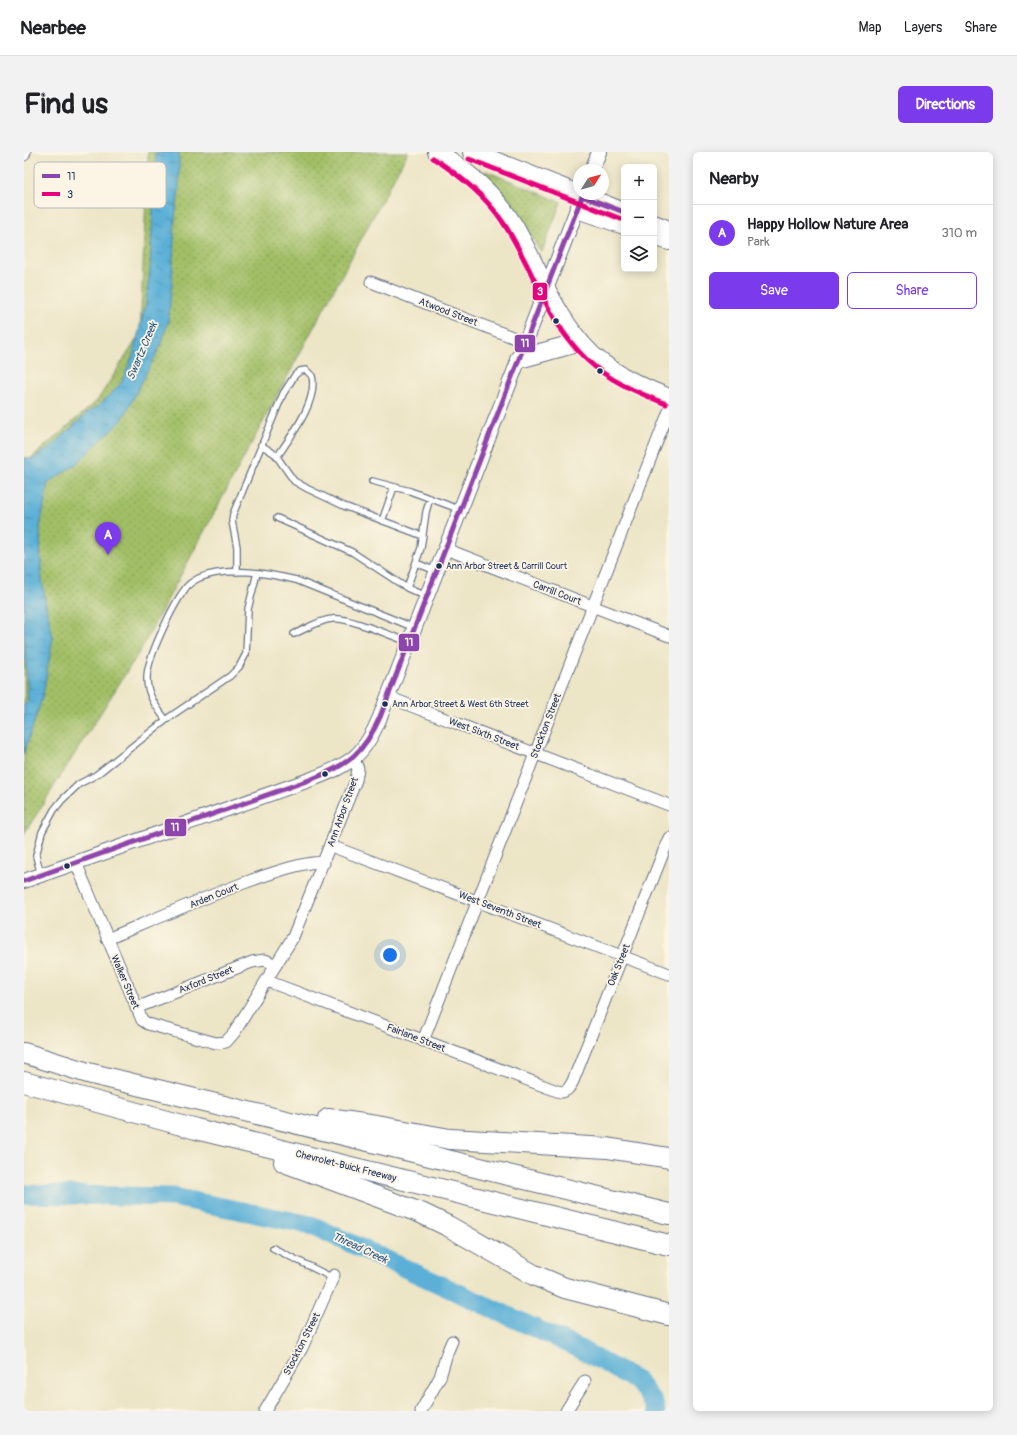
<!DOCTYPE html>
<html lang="en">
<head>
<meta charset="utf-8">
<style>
	body { margin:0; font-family:Pangolin,sans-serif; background:#f2f2f2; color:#202124 }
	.controls { position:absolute; right:12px; top:12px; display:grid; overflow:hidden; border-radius:6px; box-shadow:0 2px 10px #0003 }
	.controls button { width:36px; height:36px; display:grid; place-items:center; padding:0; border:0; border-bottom:1px solid #e0e0e0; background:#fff; color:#202124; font:20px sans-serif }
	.compass { position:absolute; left:549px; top:12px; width:36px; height:36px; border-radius:50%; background:#fff; box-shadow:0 2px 10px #0003; rotate:53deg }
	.you { position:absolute; left:366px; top:803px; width:14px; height:14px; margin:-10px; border:3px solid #fff; border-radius:50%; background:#1a73e8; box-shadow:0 0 0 6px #1a73e833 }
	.badge { display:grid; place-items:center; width:26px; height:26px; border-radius:50%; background:#7c3aed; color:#fff; font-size:13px; font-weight:700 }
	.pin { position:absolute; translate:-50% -33px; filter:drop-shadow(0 1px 2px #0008) }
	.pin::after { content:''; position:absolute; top:21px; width:14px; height:12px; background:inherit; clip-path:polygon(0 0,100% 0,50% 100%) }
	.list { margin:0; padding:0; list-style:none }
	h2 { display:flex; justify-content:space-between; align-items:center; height:52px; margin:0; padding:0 16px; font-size:17px }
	h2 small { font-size:13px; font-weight:400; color:#757577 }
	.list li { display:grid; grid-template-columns:26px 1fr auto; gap:12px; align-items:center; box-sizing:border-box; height:56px; padding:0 16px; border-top:1px solid #e0e0e0 }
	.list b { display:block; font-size:15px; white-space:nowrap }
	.list p { margin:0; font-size:13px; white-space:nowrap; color:#757577 }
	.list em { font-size:13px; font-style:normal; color:#757577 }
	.actions { display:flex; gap:8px; padding:12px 16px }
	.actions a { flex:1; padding:9px 0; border:1px solid #7c3aed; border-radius:6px; text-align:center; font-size:14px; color:#7c3aed }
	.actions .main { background:#7c3aed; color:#fff }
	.icon { flex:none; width:22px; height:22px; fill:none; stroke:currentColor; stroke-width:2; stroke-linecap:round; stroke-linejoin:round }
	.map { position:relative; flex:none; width:645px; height:1259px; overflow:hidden; border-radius:6px }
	header { display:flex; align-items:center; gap:24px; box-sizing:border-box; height:56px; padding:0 20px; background:#fff; border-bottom:1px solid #e0e0e0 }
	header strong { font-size:19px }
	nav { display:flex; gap:22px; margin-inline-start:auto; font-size:14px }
	.intro { display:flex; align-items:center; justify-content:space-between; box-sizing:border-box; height:96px; padding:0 24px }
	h1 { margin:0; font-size:28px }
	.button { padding:10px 18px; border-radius:6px; background:#7c3aed; color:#fff; font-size:14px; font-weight:700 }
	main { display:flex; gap:24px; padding:0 24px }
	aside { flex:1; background:#fff; border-radius:6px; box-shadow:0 2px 10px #0003 }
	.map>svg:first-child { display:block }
	.grass { fill:url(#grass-dots); stroke:#5e7762 }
	.water { fill:url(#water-ripples); stroke:#3b709a }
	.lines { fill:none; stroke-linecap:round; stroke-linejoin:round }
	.river { stroke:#5bb0d7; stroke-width:19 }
	.service-casing { stroke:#646f82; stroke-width:8 }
	.minor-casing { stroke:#646f82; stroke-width:13 }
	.tertiary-casing { stroke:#646f82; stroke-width:16 }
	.primary-casing { stroke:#646f82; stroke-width:20 }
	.motorway-casing { stroke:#646f82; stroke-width:22 }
	.service { stroke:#fff; stroke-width:5.5 }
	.minor { stroke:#fff; stroke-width:11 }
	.tertiary { stroke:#fff; stroke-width:14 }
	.primary { stroke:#fff; stroke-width:18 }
	.motorway { stroke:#fff; stroke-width:20 }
	.bus-1-casing { stroke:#fcf5e5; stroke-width:8 }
	.bus-2-casing { stroke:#fcf5e5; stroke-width:8 }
	.bus-1 { stroke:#8e44ad; stroke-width:5 }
	.bus-2 { stroke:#e5007d; stroke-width:5 }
	.bus-dot { fill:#1b2f5e; stroke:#fcf5e5; stroke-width:1.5 }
	.labels { text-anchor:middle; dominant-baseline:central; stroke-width:3.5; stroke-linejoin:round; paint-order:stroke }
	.bus-label { font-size:9px; fill:#1b2f5e; stroke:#fcf5e5; text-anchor:start }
	.street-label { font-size:10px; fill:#1b2f5e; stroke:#fcf5e5 }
	.water-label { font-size:11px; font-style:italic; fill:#2e5682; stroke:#fcf5e5 }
	.key { fill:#fcf5e5; stroke:#b8babc; stroke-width:1 }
	.key-label { font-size:11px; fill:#1b2f5e }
	.line-badge { stroke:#fcf5e5; stroke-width:1.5 }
	.badge-label { font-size:11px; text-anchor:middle; font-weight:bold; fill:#fff }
</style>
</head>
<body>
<header>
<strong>Nearbee</strong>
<nav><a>Map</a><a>Layers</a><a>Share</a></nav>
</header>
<div class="intro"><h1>Find us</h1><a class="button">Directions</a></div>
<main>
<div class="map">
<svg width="645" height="1259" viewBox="0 0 645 1259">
	<defs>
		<pattern id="grass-dots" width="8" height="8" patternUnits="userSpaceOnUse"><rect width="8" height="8" fill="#a2bf66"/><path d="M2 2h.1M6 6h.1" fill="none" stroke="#839c57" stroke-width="1.8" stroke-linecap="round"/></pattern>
		<pattern id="water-ripples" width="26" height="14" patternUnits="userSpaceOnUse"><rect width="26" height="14" fill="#5bb0d7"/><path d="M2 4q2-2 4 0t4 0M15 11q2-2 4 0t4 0" fill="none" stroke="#4a90b2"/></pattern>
	</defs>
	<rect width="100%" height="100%" fill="#fcf5e5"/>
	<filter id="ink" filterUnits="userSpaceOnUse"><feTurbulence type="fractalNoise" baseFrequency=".025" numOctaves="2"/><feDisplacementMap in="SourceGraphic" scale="8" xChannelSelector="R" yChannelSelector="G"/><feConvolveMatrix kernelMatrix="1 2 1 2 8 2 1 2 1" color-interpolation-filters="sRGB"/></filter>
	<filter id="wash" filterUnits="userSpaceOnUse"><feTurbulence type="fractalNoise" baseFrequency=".012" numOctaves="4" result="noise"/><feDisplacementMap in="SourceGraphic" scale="16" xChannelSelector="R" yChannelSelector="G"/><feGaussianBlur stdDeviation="0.9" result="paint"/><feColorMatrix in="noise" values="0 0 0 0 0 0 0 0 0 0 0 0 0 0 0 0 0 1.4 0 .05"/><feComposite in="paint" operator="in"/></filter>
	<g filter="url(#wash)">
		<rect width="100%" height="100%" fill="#ece5c6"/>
		<path class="grass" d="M124 0H384L116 499 0 682V305L6 307 73 249 116 182Z
			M462 19 537 50 518 100 515 98C500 69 484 44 460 21Z
			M529 168 542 187 538 188 527 173Z"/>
		<path class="water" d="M132 0H155V38L151 65 148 129 144 171 135 197 98 268 50 314 24 331 16 376 17 420 22 454 29 485 19 543 0 601V553L4 549 0 474V307L10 306 27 295 64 260 75 254 97 231 109 203 122 150 126 117Z"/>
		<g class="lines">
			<path class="river" d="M0 1042 149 1045 287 1073 556 1197 613 1229 630 1251 632 1259"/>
		</g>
	</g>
	<g filter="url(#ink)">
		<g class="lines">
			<defs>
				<path id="service" d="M237 293 251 302 270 329 284 337 320 354 399 384
					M348 329 386 339 437 358
					M253 366 328 400 383 436 403 445
					M358 369 370 335
					M392 411 412 419
					M213 420V395L208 369 209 362 259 242 271 223 276 219 282 218 288 224C294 250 267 284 253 305
					M383 436 397 396 402 360 406 346
					M270 482C282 477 295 468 308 467 325 465 367 484 385 490
					M142 568C133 556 123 543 123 527 122 508 149 453 161 437 164 432 169 429 175 426 204 414 242 421 272 428L391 476
					M17 723 12 704 18 680 30 658 38 648 55 632 72 623 147 564 206 524 215 515 222 502 224 457 233 421
					M249 1096 309 1126"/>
				<path id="minor" d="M0 3 1 0
					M347 130 501 190
					M422 397 645 484
					M364 545 645 653
					M307 694 645 822
					M52 711 118 868 124 872 192 891 202 890 210 881 269 785 332 628 334 617 330 607
					M83 787C118 773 273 703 300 711
					M243 829 533 939C541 942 545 937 549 929L645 686
					M112 856 228 810 241 808 252 813
					M399 889 645 259
					M241 1259 278 1196 310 1123
					M397 1259 416 1225 423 1201 428 1189
					M542 1259 561 1229"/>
				<path id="tertiary" d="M568 18 575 0
					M553 59 600 75
					M630 86 645 91
					M0 729 288 627C327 612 340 604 356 565L559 42"/>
				<path id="primary" d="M413 0C444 20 473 44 491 76 516 120 531 167 568 203 591 223 617 235 645 246
					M448 0 600 60
					M630 72 645 78
					M495 207 556 190"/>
				<path id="motorway" d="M0 901 64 921 645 1062
					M0 930 172 977 645 1093
					M304 967 353 974 426 987 583 996 645 1006
					M260 1010 397 1061 424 1074 510 1123 541 1136 645 1163"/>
			</defs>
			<use href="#service" class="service-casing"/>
			<use href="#minor" class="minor-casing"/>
			<use href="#tertiary" class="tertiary-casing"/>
			<use href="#primary" class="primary-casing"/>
			<use href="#motorway" class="motorway-casing"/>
			<use href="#service" class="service"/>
			<use href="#minor" class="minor"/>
			<use href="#tertiary" class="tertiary"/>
			<use href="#primary" class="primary"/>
			<use href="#motorway" class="motorway"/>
			<defs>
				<path id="bus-1" d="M558 44 600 60
					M0 729 288 627C324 613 340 601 356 565L559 42"/>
				<path id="bus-2" d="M409 6C435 23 461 43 478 69 509 114 522 170 563 208 585 229 615 241 642 252
					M445 7 597 67"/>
			</defs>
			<use href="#bus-1" class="bus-1-casing"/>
			<use href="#bus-2" class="bus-2-casing"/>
			<use href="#bus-1" class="bus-1"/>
			<use href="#bus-2" class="bus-2"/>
		</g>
	</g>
	<g class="bus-dot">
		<circle cx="532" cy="169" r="3.5"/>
		<circle cx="576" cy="219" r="3.5"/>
		<circle cx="415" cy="414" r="3.5"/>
		<circle cx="361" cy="552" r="3.5"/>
		<circle cx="301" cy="622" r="3.5"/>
		<circle cx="43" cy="714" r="3.5"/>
	</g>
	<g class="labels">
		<g class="bus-label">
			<text x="422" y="414">Ann Arbor Street &amp; Carrill Court</text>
			<text x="368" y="552">Ann Arbor Street &amp; West 6th Street</text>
		</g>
		<g class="street-label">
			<text transform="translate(424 160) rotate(21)">Atwood Street</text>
			<text transform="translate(533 441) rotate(21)">Carrill Court</text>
			<text transform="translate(522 574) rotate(-69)">Stockton Street</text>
			<text transform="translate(460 582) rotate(21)">West Sixth Street</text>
			<text transform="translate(319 660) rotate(-70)">Ann Arbor Street</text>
			<text transform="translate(190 744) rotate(-22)">Arden Court</text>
			<text transform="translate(476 758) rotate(21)">West Seventh Street</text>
			<text transform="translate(595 813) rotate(-68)">Oak Street</text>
			<text transform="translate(182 828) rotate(-22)">Axford Street</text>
			<text transform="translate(101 830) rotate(67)">Walker Street</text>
			<text transform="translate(392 886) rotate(21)">Fairlane Street</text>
			<text transform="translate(322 1014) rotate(14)">Chevrolet-Buick Freeway</text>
			<text transform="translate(278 1192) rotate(-63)">Stockton Street</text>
		</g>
		<g class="water-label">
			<text transform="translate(118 199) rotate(-67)">Swartz Creek</text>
			<text transform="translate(336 1096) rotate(25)">Thread Creek</text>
		</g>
	</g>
	<rect x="10" y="10" width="132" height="46" rx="6" class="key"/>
	<rect x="18" y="22" width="18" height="4" fill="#8e44ad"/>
	<rect x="18" y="40" width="18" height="4" fill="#e5007d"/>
	<g class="key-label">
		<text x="43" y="28">11</text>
		<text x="43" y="46">3</text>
	</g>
	<g class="line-badge">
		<rect x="508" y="130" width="16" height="19" rx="4" fill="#e5007d"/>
		<rect x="490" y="182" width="22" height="19" rx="4" fill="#8e44ad"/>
		<rect x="374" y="481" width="22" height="19" rx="4" fill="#8e44ad"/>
		<rect x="140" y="666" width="23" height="19" rx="4" fill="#8e44ad"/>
	</g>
	<g class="badge-label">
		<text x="516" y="143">3</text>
		<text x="501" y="195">11</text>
		<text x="385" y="494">11</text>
		<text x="151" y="679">11</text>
	</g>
</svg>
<div class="controls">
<button>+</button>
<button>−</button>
<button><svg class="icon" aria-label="layers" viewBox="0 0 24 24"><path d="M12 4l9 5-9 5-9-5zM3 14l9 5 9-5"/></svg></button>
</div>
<svg class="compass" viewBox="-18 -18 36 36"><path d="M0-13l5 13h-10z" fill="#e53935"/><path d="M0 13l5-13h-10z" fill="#757577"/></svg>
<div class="you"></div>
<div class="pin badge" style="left:84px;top:403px">A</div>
</div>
<aside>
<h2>Nearby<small></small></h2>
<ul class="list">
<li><span class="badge">A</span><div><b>Happy Hollow Nature Area</b><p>Park</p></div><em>310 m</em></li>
</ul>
<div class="actions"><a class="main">Save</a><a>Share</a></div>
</aside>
</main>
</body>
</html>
